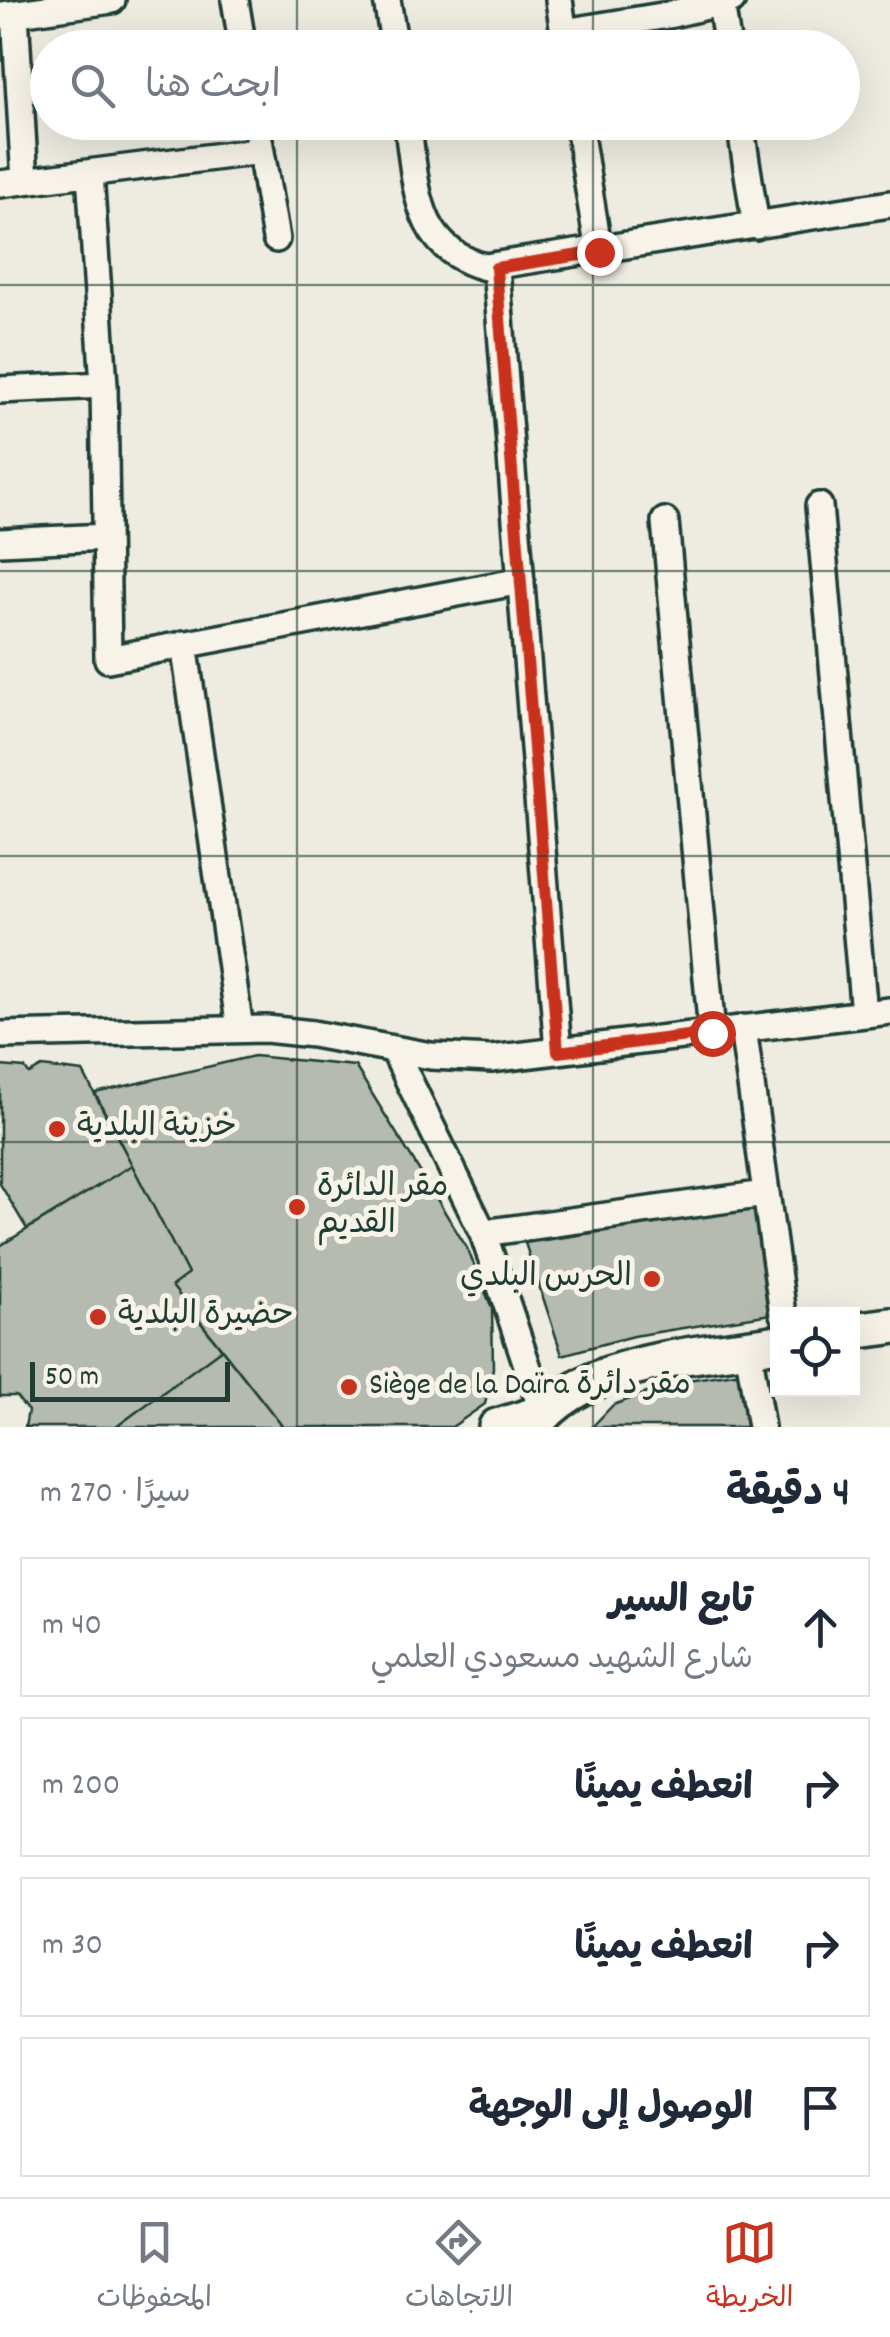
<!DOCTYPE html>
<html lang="ar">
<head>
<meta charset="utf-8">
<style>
	body { margin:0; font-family:Dekko,"Playpen Sans Arabic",sans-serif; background:#f6f6f7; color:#1f2937; direction:rtl }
	.controls { position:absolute; right:30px; bottom:30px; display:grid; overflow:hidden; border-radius:0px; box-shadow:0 10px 40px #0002 }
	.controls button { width:90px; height:90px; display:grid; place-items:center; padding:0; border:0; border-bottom:2px solid #e0e1e3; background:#fff; color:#1f2937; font:50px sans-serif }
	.scale { position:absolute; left:30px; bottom:25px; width:200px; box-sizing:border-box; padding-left:10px; border:5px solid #1f3d34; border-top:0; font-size:28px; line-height:35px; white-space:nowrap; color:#1f3d34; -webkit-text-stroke:8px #f7f3e8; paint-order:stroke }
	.stop { position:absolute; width:30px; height:30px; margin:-22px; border:8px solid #c8321e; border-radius:50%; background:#fff }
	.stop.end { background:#c8321e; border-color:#fff; box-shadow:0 2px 10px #0008 }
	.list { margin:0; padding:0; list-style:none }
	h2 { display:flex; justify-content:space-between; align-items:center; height:130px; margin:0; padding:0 40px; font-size:42px }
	h2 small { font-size:32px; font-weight:400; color:#747a83 }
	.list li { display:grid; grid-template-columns:65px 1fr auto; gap:30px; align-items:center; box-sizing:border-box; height:140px; margin:0 20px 20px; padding:0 20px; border:2px solid #e0e1e3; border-radius:0px }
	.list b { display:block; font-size:38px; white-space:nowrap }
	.list p { margin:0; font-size:32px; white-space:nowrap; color:#747a83 }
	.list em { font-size:32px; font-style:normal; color:#747a83 }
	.icon { flex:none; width:55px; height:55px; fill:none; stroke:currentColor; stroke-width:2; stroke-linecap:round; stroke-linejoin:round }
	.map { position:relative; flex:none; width:890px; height:1427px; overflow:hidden; direction:ltr }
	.search { position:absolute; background:#fff; box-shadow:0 10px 40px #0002; left:30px; right:30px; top:30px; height:110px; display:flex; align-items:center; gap:25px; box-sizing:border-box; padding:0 35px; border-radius:55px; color:#747a83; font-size:38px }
	.sheet { height:770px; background:#fff }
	nav { display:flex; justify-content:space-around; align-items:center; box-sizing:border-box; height:140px; border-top:2px solid #e0e1e3; background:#fff; font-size:28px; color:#747a83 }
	nav a { display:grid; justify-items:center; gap:5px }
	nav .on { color:#c8321e }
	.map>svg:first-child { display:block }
	.building { fill:#b5bbb0; stroke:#1f3d34; stroke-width:2.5 }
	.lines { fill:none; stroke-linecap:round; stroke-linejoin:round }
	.minor-casing { stroke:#1f3d34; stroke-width:32 }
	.secondary-casing { stroke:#1f3d34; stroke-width:42 }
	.minor { stroke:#f7f3e8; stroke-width:25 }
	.secondary { stroke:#f7f3e8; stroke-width:35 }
	.route { stroke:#c8321e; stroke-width:12 }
	.grid { fill:none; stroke:#1f3d34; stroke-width:2.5; stroke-opacity:0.55 }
	.poi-dot { fill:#c8321e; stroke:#f7f3e8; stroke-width:4 }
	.labels { text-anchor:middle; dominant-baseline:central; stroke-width:10; stroke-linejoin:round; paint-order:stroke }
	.poi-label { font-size:32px; fill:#1f3d34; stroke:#f7f3e8; text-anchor:start }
</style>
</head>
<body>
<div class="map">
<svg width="890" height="1427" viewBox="0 0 890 1427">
	<rect width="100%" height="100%" fill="#eeece1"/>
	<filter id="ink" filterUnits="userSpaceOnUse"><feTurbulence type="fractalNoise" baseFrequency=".01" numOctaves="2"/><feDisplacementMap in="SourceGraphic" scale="20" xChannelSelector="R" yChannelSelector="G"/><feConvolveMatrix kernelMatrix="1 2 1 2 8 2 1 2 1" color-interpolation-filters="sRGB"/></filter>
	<g filter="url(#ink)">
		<path class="building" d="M254 1056 355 1066 467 1248 492 1308 493 1368 485 1404 452 1427H283L172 1286 188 1274 95 1093Z
			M0 1066 25 1068 29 1074 42 1067 83 1072 132 1165 27 1229 0 1184Z
			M132 1165 188 1274 172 1286 222 1349 116 1427H25L28 1411 16 1396H0V1246Z
			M759 1208 771 1314 633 1336 562 1355 525 1243Z
			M222 1349 283 1427H116Z
			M742 1372 751 1427H592L613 1405 680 1381Z"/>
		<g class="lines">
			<defs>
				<path id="minor" d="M235 0 243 48
					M387 0 395 48
					M559 0 566 48
					M721 3 728 48
					M15 13 25 181
					M3 15 112 0
					M564 32 668 15 732 0
					M256 122 276 239
					M407 122C417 184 413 248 485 267L890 204
					M578 122 599 252
					M740 122 756 226
					M90 173 104 385 108 659 521 581
					M0 184 261 151
					M496 268 558 1051
					M0 390 104 385
					M819 506 864 1014
					M665 521 712 1033
					M0 542 106 537
					M184 644 240 1029
					M743 1028 783 1314
					M0 1035 266 1029 313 1034 431 1056 491 1059 890 1011
					M394 1050 483 1233 543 1413
					M483 1233 765 1194
					M748 1348 761 1427"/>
				<path id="secondary" d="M852 1331 890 1326
					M497 1427 543 1413
					M533 1427C584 1358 700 1356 778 1343"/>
			</defs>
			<use href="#minor" class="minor-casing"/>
			<use href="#secondary" class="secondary-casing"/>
			<use href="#minor" class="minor"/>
			<use href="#secondary" class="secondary"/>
		</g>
	</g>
	<g class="lines" filter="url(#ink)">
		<path class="route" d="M599 252 496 268 558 1052 712 1033"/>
	</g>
	<path class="grid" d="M297 0V48M593 0V48M297 122V1427M593 122V1427M0 285H890M0 571H890M0 856H890M0 1142H890"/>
	<g class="poi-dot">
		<circle cx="57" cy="1129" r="10"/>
		<circle cx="297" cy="1207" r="10"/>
		<circle cx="652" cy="1279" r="10"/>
		<circle cx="98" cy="1317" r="10"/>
		<circle cx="349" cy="1387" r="10"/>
	</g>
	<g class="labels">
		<g class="poi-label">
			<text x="77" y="1129">خزينة البلدية</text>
			<text x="317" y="1189">مقر الدائرة<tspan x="317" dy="37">القديم</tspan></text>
			<text x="632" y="1279" text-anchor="end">الحرس البلدي</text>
			<text x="118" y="1317">حضيرة البلدية</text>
			<text x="369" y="1387">Siège de la Daïra مقر دائرة</text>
		</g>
	</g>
</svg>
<div class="controls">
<button><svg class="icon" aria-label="locate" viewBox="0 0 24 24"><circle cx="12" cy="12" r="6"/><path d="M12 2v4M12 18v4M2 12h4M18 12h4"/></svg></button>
</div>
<div class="scale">50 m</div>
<div class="stop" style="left:712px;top:1033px"></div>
<div class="stop end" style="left:599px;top:252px"></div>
<div class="search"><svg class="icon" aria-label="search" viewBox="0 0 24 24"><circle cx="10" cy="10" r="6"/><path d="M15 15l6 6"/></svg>ابحث هنا</div>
</div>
<section class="sheet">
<h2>4 دقيقة<small>سيرًا · 270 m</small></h2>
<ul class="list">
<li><svg class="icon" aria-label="ahead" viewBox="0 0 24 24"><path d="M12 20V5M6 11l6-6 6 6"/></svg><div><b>تابع السير</b><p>شارع الشهيد مسعودي العلمي</p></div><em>40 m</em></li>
<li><svg class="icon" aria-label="right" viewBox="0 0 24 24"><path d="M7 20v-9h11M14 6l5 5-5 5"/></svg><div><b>انعطف يمينًا</b></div><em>200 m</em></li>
<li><svg class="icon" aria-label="right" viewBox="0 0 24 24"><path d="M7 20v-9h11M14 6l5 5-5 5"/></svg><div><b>انعطف يمينًا</b></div><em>30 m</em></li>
<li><svg class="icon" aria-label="arrive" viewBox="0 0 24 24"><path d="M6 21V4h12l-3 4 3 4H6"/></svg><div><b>الوصول إلى الوجهة</b></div></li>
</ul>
</section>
<nav>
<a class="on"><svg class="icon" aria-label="map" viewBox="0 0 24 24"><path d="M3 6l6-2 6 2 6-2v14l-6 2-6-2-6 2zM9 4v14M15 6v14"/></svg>الخريطة</a>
<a><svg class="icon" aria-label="directions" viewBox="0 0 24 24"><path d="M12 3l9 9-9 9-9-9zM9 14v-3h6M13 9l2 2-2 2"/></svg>الاتجاهات</a>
<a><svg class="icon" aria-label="saved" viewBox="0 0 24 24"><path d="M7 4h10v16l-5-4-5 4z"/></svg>المحفوظات</a>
</nav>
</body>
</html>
